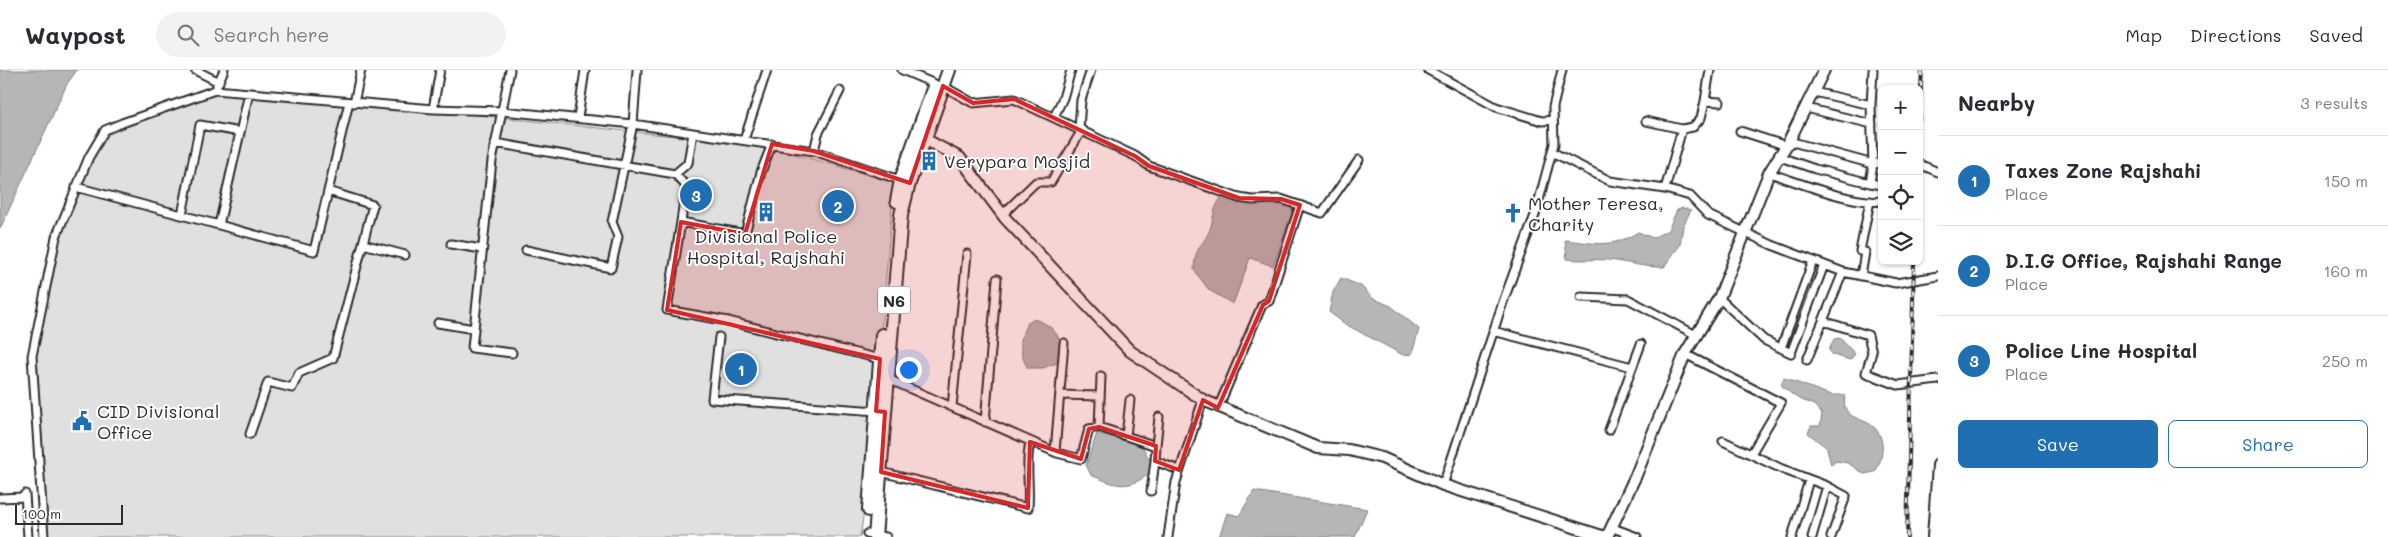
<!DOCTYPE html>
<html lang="en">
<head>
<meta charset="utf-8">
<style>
	body { margin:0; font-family:Mali,sans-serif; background:#f2f2f3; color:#2b2b33 }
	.controls { position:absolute; right:15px; top:15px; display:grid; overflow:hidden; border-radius:8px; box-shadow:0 1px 4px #0004 }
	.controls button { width:45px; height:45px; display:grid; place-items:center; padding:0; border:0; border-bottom:1px solid #e1e1e2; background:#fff; color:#2b2b33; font:25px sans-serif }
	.scale { position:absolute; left:15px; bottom:12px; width:108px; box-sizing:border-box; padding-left:5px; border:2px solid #2b2b2b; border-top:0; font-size:14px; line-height:18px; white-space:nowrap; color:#2b2b2b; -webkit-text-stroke:4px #fff; paint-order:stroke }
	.you { position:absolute; left:908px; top:299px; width:18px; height:18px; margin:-12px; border:4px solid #fff; border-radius:50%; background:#1a73e8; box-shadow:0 0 0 8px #1a73e833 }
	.badge { display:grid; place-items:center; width:32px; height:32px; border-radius:50%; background:#1f6fb2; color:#fff; font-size:16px; font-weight:700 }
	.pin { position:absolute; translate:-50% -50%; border:2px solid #fff; box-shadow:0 1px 5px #0006 }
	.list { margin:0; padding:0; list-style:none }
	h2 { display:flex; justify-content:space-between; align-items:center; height:65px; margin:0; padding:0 20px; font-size:21px }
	h2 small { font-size:16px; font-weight:400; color:#7c7c81 }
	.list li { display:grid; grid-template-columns:32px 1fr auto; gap:15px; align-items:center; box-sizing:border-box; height:90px; padding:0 20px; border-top:1px solid #e1e1e2 }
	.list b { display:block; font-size:19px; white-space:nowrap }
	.list p { margin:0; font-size:16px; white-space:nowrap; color:#7c7c81 }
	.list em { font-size:16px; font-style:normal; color:#7c7c81 }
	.actions { display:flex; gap:10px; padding:15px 20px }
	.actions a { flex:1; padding:11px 0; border:1px solid #1f6fb2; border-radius:8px; text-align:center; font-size:18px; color:#1f6fb2 }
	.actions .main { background:#1f6fb2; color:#fff }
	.icon { flex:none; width:28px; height:28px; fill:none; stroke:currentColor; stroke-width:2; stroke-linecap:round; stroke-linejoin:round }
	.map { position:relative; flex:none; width:1938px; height:467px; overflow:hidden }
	header { display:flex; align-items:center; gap:30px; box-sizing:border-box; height:70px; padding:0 25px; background:#fff; border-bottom:1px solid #e1e1e2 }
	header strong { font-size:24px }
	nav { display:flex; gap:28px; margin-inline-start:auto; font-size:18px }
	.search { width:350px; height:45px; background:#f2f2f3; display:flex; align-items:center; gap:12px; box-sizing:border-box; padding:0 18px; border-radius:28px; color:#7c7c81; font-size:19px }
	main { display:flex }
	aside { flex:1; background:#fff }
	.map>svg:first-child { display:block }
	.green { fill:#e0e0e0; stroke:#868686 }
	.water { fill:#b6b6b6; stroke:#7e7e7e }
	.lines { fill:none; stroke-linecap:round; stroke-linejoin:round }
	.street-casing { stroke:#2b2b2b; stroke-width:11 }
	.secondary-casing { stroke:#2b2b2b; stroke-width:14 }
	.primary-casing { stroke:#2b2b2b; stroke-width:14 }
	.highway-casing { stroke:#2b2b2b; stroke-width:16 }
	.street { stroke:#fff; stroke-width:7 }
	.secondary { stroke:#fff; stroke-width:10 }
	.primary { stroke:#fff; stroke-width:10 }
	.highway { stroke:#fff; stroke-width:12 }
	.rail-casing { stroke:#2b2b2b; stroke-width:4 }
	.rail { stroke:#fff; stroke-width:2; stroke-dasharray:5.5; stroke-linecap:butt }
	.marked { fill:#d62828; fill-opacity:0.2; stroke:#d62828; stroke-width:4; stroke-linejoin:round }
	.labels { text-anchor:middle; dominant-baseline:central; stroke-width:4; stroke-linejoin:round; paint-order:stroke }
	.shield { fill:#fff; stroke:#6b6b6b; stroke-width:1 }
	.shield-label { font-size:16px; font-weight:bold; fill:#2b2b2b }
	.poi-label { font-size:18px; fill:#2b2b2b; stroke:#fff; text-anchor:start }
</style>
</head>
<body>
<header>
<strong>Waypost</strong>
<div class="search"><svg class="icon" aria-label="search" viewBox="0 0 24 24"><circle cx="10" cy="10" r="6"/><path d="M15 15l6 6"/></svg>Search here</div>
<nav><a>Map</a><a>Directions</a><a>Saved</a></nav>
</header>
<main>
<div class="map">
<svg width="1938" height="467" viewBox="0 0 1938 467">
	<rect width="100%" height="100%" fill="#fff"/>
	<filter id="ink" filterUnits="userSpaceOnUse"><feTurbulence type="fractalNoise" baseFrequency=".02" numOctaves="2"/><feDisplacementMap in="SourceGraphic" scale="10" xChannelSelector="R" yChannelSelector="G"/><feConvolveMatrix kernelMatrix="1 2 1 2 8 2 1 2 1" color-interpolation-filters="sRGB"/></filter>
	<g filter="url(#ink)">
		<path class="green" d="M216 21 459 43 739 73 773 78 894 112 868 417 860 467H48L34 287 58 169 91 89 107 63Z"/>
		<path class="water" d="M0 0H77L67 14 0 159Z
			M1222 127C1227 128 1232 131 1237 133 1259 137 1271 126 1293 140L1273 196 1250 188 1233 234 1209 220 1194 200C1195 173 1205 176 1211 156 1214 145 1214 136 1222 127Z
			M1683 138 1691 140 1683 156 1680 175 1664 197C1646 198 1627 192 1609 190 1595 189 1581 191 1567 189L1565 170C1594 173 1612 179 1638 162L1653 168 1668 160 1677 140Z
			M1341 208 1361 216 1372 228 1391 236 1419 259 1412 284 1403 285 1345 254 1329 242 1333 222Z
			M1032 249C1051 251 1069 273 1059 292L1043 298H1028C1018 284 1018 260 1032 249Z
			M1840 268 1855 284 1850 290 1833 285 1829 280 1834 269Z
			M1784 308 1831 325H1845C1845 329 1844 334 1845 337 1848 348 1862 349 1870 354 1887 365 1884 388 1875 402L1864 404 1848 393 1836 391 1831 395 1827 378 1808 363 1811 356H1820L1822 344 1814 335 1797 328 1783 317 1781 314Z
			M1097 363 1141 375 1151 391V402C1128 421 1117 416 1091 405L1086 395Z
			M1254 421 1367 439 1355 467H1219L1227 443 1239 446Z"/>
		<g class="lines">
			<defs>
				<path id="street" d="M195 0 219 12
					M510 0 492 91 472 278 512 283
					M902 0 935 14
					M1428 0 1496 37 1542 51 1553 50
					M1873 0 1871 35 1873 94 1882 93
					M217 15 224 0
					M943 16 973 33 1014 29 1135 86 1149 96 1239 128 1252 130 1281 129 1322 143 1359 90
					M1814 22 1871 35
					M1705 31 1710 0
					M354 33 361 0
					M1806 38 1872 54
					M433 39 440 0
					M1054 47 1063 28 1071 0
					M578 48 585 0
					M1646 51 1682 59 1693 57 1701 48 1705 31 1720 32
					M1079 59 1081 30 1091 0
					M1740 61 1787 76
					M744 70 767 0
					M495 73 675 104 688 93 693 63
					M814 81 818 64 840 21
					M1552 82 1610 111 1665 119 1690 126 1708 145 1772 175 1843 202 1896 213 1938 206
					M1780 87 1815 99 1870 113 1873 94 1789 71
					M1919 94 1938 102
					M1769 103C1798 112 1854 135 1882 131
					M675 104 686 116 681 152 745 164 761 102 772 74
					M1870 113 1882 115
					M76 117 219 155 249 23
					M1665 119 1682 59
					M1003 144 1036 112H1051L1082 60
					M182 145 200 55 240 62
					M681 152 667 240 728 251 880 289
					M219 155 314 181 349 32
					M363 174 405 185
					M451 174 482 179
					M526 180 611 198 618 167 612 152 633 54 637 0
					M1861 206 1865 182 1860 181 1870 131
					M1581 227 1628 229 1696 265
					M1719 228 1764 270 1791 283 1824 195
					M1823 251 1868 265 1872 282 1866 303 1898 315 1938 310
					M438 253 474 259
					M1493 261 1632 297
					M719 267 712 329 877 341
					M1781 278 1813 191
					M1685 284 1781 333 1751 384
					M1807 290 1843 202
					M888 309 1057 383 1081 389 1089 359 1099 357 1156 376 1155 391 1179 400
					M1060 325 1100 326
					M952 337 967 184
					M1218 338 1262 235 1269 231 1300 135
					M985 352 997 209
					M1099 357 1101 306
					M1609 360 1641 274
					M250 364 268 312 292 318 299 303 333 288 373 135 328 121
					M1126 366 1130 330
					M1723 371 1782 399 1827 416 1812 467
					M1156 376 1159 347
					M1055 382 1064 273
					M881 402 1028 438C1030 415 1025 393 1030 372
					M1443 415 1503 232 1535 145 1554 74 1553 37 1562 0
					M1827 416 1846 426 1831 467
					M1151 421 1155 391
					M25 424 28 467
					M0 428 25 427
					M1613 458 1637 467
					M867 464 886 467
					M44 467 32 286 56 167 89 87 105 60 122 53 215 20 433 39 502 41 633 54 814 81 903 111
					M1168 467 1176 412 1203 330
					M1792 467 1809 410"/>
				<path id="secondary" d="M919 66 960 88 1005 148 1130 281 1203 330 1318 378 1349 380 1382 388 1443 415 1605 467
					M1607 467 1636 405 1685 284 1719 228 1769 103 1789 71 1824 0"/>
				<path id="primary" d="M1933 467 1938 395"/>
				<path id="highway" d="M897 131 901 110 933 19
					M869 440 882 265
					M875 467 901 145 909 113 949 0"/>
			</defs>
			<use href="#street" class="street-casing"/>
			<use href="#secondary" class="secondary-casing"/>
			<use href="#primary" class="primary-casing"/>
			<use href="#highway" class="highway-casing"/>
			<use href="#street" class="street"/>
			<use href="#secondary" class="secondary"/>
			<use href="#primary" class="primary"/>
			<use href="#highway" class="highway"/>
			<defs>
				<path id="rail" d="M1919 50 1922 0
					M1907 467 1914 191"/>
			</defs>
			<use href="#rail" class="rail-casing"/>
			<use href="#rail" class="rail"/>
		</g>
	</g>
	<path class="marked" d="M943 16 973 33 1014 29 1135 86 1149 96 1239 128 1281 129 1300 135 1269 231 1263 235 1218 338 1203 330 1179 400 1155 391 1156 376 1099 357 1089 359 1081 389 1030 372 1028 438 881 402 885 342 876 341 880 289 667 240 681 152 745 164 772 74 814 81 910 113Z"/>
	<defs>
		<symbol id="building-bare" viewBox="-9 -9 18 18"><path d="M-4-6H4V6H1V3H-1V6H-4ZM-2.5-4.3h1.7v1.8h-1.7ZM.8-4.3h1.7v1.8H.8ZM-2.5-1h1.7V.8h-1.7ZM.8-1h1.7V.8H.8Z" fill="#1f6fb2" stroke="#fff" stroke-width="2.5" paint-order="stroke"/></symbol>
		<symbol id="church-bare" viewBox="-9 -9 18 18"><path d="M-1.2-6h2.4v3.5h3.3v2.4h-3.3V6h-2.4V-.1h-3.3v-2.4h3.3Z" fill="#1f6fb2" stroke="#fff" stroke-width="2.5" paint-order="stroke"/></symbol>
		<symbol id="civic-bare" viewBox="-9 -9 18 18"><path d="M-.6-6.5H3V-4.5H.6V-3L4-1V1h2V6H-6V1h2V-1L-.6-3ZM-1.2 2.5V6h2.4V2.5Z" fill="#1f6fb2" stroke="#fff" stroke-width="2.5" paint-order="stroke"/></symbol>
	</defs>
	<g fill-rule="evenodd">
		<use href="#building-bare" x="915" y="77" width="28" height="28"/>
		<use href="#building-bare" x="752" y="128" width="28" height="28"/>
		<use href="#church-bare" x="1499" y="129" width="28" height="28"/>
		<use href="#civic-bare" x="68" y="337" width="28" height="28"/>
	</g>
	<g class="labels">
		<rect class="shield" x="878" y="216.5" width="32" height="27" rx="4"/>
		<g class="shield-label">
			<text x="894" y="230">N6</text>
		</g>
		<g class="poi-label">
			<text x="944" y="91">Verypara Mosjid</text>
			<text x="1528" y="133">Mother Teresa,<tspan x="1528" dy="21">Charity</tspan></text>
			<text x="766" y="166" text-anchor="middle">Divisional Police<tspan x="766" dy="21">Hospital, Rajshahi</tspan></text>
			<text x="97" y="341">CID Divisional<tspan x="97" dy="21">Office</tspan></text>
		</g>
	</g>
</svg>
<div class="controls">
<button>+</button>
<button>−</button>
<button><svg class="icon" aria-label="locate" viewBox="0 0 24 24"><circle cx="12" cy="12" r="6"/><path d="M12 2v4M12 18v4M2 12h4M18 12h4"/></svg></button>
<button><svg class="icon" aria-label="layers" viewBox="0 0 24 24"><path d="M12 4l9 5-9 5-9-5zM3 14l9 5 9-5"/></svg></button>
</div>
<div class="scale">100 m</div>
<div class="you"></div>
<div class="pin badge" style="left:741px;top:299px">1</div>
<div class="pin badge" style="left:838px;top:136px">2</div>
<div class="pin badge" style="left:696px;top:125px">3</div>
</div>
<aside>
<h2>Nearby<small>3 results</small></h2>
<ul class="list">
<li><span class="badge">1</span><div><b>Taxes Zone Rajshahi</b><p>Place</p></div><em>150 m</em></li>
<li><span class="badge">2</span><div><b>D.I.G Office, Rajshahi Range</b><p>Place</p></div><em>160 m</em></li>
<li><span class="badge">3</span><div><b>Police Line Hospital</b><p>Place</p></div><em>250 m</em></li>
</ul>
<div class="actions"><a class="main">Save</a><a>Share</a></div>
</aside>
</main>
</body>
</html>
